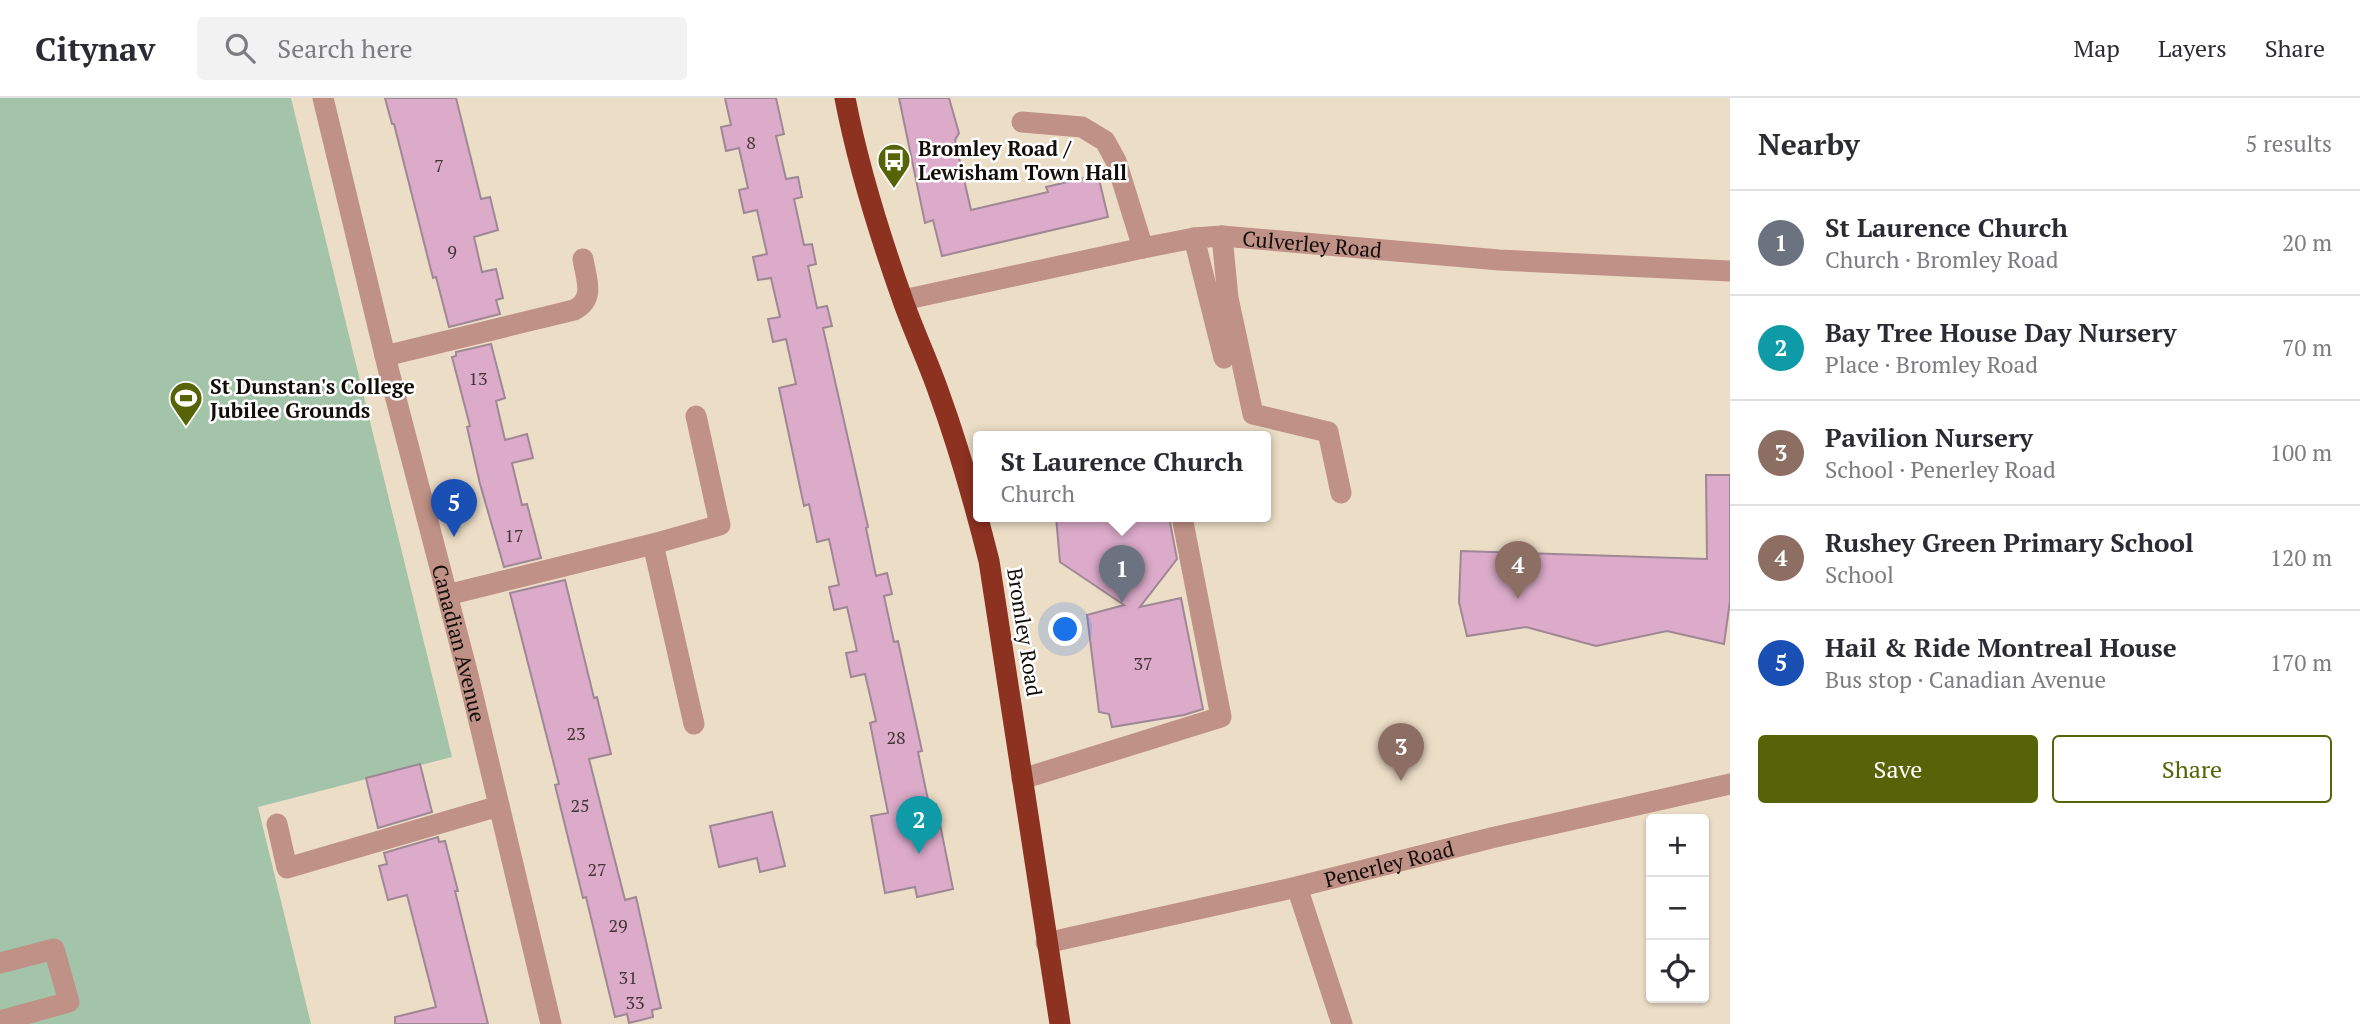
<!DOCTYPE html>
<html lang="en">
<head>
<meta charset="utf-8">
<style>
	body { margin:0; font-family:"PT Serif",serif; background:#f2f2f3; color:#2b2b33 }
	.controls { position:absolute; right:21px; bottom:21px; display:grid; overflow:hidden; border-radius:7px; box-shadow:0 2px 5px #0004 }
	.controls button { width:63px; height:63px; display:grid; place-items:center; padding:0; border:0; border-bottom:2px solid #e1e1e2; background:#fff; color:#2b2b33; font:35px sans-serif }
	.you { position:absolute; left:1066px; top:532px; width:24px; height:24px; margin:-18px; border:5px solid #fff; border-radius:50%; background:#1a73e8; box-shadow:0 0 0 10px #1a73e833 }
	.badge { display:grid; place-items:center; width:46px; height:46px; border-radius:50%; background:#566407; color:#fff; font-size:23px; font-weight:700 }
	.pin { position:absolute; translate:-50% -58px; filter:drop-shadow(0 2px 4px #0008) }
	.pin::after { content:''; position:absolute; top:37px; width:24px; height:21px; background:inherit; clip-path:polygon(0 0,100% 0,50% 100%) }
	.popup { position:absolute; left:973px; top:333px; width:298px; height:91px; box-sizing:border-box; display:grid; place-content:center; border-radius:7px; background:#fff; filter:drop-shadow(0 2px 5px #0005); font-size:23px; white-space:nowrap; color:#7c7c81 }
	.popup b { font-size:26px; color:#2b2b33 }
	.popup::after { content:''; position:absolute; left:50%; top:100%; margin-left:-14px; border:14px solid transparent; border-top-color:#fff }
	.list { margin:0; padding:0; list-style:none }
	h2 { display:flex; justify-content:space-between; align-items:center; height:91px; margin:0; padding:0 28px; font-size:30px }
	h2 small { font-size:23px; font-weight:400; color:#7c7c81 }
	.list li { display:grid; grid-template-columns:46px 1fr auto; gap:21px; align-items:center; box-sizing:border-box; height:105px; padding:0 28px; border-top:2px solid #e1e1e2 }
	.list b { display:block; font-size:26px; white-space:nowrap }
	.list p { margin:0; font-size:23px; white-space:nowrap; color:#7c7c81 }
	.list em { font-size:23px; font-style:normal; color:#7c7c81 }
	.actions { display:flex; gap:14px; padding:21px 28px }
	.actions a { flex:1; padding:16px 0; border:2px solid #566407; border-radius:7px; text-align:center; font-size:24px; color:#566407 }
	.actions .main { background:#566407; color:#fff }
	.icon { flex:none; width:38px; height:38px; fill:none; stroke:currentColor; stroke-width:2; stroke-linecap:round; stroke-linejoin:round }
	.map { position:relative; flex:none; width:1730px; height:926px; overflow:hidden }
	header { display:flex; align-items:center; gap:42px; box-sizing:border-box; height:98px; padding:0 35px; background:#fff; border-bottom:2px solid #e1e1e2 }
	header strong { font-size:33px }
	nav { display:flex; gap:38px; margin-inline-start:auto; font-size:24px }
	.search { width:490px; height:63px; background:#f2f2f3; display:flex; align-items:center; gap:18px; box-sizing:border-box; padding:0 24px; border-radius:7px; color:#7c7c81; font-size:26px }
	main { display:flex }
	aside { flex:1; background:#fff }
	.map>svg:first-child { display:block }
	.green { fill:#a3c4a9 }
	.building { fill:#dbabc9; stroke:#9f8796; stroke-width:2 }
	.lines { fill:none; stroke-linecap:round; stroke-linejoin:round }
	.minor { stroke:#bf9187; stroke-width:21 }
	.highway { stroke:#8d3121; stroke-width:21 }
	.labels { text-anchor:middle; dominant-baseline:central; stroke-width:5; stroke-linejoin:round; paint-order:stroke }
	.number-label { font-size:18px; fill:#443437 }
	.poi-label { font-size:21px; font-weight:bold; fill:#120d06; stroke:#fff; text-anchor:start }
	.street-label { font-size:21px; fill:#120d06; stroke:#fff }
</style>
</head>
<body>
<header>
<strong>Citynav</strong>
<div class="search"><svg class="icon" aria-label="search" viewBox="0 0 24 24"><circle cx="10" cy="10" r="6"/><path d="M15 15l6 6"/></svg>Search here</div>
<nav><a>Map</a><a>Layers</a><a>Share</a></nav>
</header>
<main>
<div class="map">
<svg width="1730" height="926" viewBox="0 0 1730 926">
	<rect width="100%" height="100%" fill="#ecddc6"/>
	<path class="green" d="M0 0H291L452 659 258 709 311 926H0Z"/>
	<path class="building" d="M385 0H456L481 101 490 99 498 132 474 139 482 174 496 171 503 200 496 202 500 216 449 229 436 179 433 180 394 26H392Z
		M725 0H776L784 36 776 38 786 81 798 79 802 99 794 101 804 147 812 146 816 166 808 168 817 210 827 208 832 228 823 230 868 429 866 430 876 478 887 475 892 496 884 498 894 544 898 543 922 653 918 654 929 707 936 706 953 791 917 799 915 789 885 795 871 718 888 715 870 625 876 623 865 576 851 579 846 555 857 553 847 509 834 512 829 489 839 487 829 441 817 444 809 406 804 408 779 290 796 286 786 241 773 244 768 221 780 219 771 180 758 182 753 159 767 156 757 112 744 115 739 92 748 90 739 50 726 53 721 29 731 27Z
		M899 0H949L959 35 955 42 971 112 1048 94 1046 89 1098 77 1108 119 942 158 933 122 925 125Z
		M491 246 505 300 496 303 505 342 527 336 533 360 512 365 522 407 527 406 541 460 504 469 480 386 467 329 470 328 452 259 456 258V254Z
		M1706 377H1730V503L1724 546 1667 533 1596 548 1526 529 1467 538 1459 504 1461 453 1707 461Z
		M1056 419H1169L1177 461 1140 509 1181 500 1203 611 1184 617 1112 629 1109 616 1099 614 1087 517 1124 507 1060 464Z
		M565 482 594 600 597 599 611 656 589 661 625 802 636 799 661 910 652 912 653 919 629 925 627 916 615 919 586 799 583 800 555 687 559 686 510 495Z
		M420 666 432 714 378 730 366 680Z
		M772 714 785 768 760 774 757 760 719 769 710 728Z
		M438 739 439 744 445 743 458 793H455L488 926H395V919L436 909 407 797 388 802 379 768 387 766 384 755Z"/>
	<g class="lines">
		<g class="minor">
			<path id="s1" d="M323 0 389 274 468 577 551 926"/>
			<path d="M1022 24 1082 29 1105 43 1116 63 1143 150"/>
			<path d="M1222 138 1228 200 1253 316 1328 334 1341 395"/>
			<path d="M1194 140 1224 260"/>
			<path id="s2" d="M903 202 1143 150 1194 140 1222 138 1499 162 1730 173"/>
			<path d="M385 258 574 212C596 201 586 181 583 161"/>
			<path d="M653 446 720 427 696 318"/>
			<path d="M447 497 653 446 694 626"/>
			<path d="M1022 681 1221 619 1182 419"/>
			<path d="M277 726 287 770 499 708"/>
			<path d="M1297 789 1342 926"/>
			<path id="s3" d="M1046 845 1297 789 1491 740 1730 686"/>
			<path d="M0 865 54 851 69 904 0 923"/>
		</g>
		<path class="highway" d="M845 0C858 68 879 135 902 200 913 232 928 263 939 295 959 350 975 407 989 463L1060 926"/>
	</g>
	<defs>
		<symbol id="bus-pin" viewBox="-11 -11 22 30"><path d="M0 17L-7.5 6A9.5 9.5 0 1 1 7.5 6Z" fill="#566407" stroke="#fff"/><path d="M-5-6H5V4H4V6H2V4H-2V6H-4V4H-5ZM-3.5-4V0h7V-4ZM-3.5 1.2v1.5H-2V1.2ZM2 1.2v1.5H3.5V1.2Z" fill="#fff"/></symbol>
		<symbol id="stadium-pin" viewBox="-11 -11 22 30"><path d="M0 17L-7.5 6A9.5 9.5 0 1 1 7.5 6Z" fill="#566407" stroke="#fff"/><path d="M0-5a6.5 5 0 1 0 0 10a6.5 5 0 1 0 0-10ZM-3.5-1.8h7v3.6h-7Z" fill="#fff"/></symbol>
	</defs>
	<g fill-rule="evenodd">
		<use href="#bus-pin" x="875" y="43" width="38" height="52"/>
		<use href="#stadium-pin" x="167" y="281" width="38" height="52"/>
	</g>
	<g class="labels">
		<g class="number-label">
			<text x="751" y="44">8</text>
			<text x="439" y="67">7</text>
			<text x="452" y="153">9</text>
			<text x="478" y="280">13</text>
			<text x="514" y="437">17</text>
			<text x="1143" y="565">37</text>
			<text x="576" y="635">23</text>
			<text x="896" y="639">28</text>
			<text x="580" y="707">25</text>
			<text x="597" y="771">27</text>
			<text x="618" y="827">29</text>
			<text x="628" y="879">31</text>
			<text x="635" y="904">33</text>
		</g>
		<g class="poi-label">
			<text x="918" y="50">Bromley Road /<tspan x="918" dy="24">Lewisham Town Hall</tspan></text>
			<text x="210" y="288">St Dunstan's College<tspan x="210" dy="24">Jubilee Grounds</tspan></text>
		</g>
		<g class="street-label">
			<text stroke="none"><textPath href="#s2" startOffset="416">Culverley Road</textPath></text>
			<text transform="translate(1025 534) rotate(81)">Bromley Road</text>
			<text stroke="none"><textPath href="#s1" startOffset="562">Canadian Avenue</textPath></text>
			<text stroke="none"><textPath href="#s3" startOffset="352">Penerley Road</textPath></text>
		</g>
	</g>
</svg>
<div class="controls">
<button>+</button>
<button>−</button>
<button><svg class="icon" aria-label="locate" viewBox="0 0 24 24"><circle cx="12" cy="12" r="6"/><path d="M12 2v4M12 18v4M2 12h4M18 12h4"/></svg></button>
</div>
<div class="you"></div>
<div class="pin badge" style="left:1122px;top:505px;background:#6b7280">1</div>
<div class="popup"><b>St Laurence Church</b>Church</div>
<div class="pin badge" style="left:919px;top:756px;background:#0f9aa8">2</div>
<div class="pin badge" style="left:1401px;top:683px;background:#8d6e63">3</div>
<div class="pin badge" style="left:1518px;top:501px;background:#8d6e63">4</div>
<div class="pin badge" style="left:454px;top:439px;background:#1a4fb4">5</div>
</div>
<aside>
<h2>Nearby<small>5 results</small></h2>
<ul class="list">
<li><span class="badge" style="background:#6b7280">1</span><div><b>St Laurence Church</b><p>Church · Bromley Road</p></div><em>20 m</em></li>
<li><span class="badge" style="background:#0f9aa8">2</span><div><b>Bay Tree House Day Nursery</b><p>Place · Bromley Road</p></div><em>70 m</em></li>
<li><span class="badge" style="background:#8d6e63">3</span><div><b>Pavilion Nursery</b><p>School · Penerley Road</p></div><em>100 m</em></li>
<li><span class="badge" style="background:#8d6e63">4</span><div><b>Rushey Green Primary School</b><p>School</p></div><em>120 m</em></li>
<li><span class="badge" style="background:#1a4fb4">5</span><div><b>Hail &amp; Ride Montreal House</b><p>Bus stop · Canadian Avenue</p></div><em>170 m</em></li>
</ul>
<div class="actions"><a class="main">Save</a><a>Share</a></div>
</aside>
</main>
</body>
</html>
